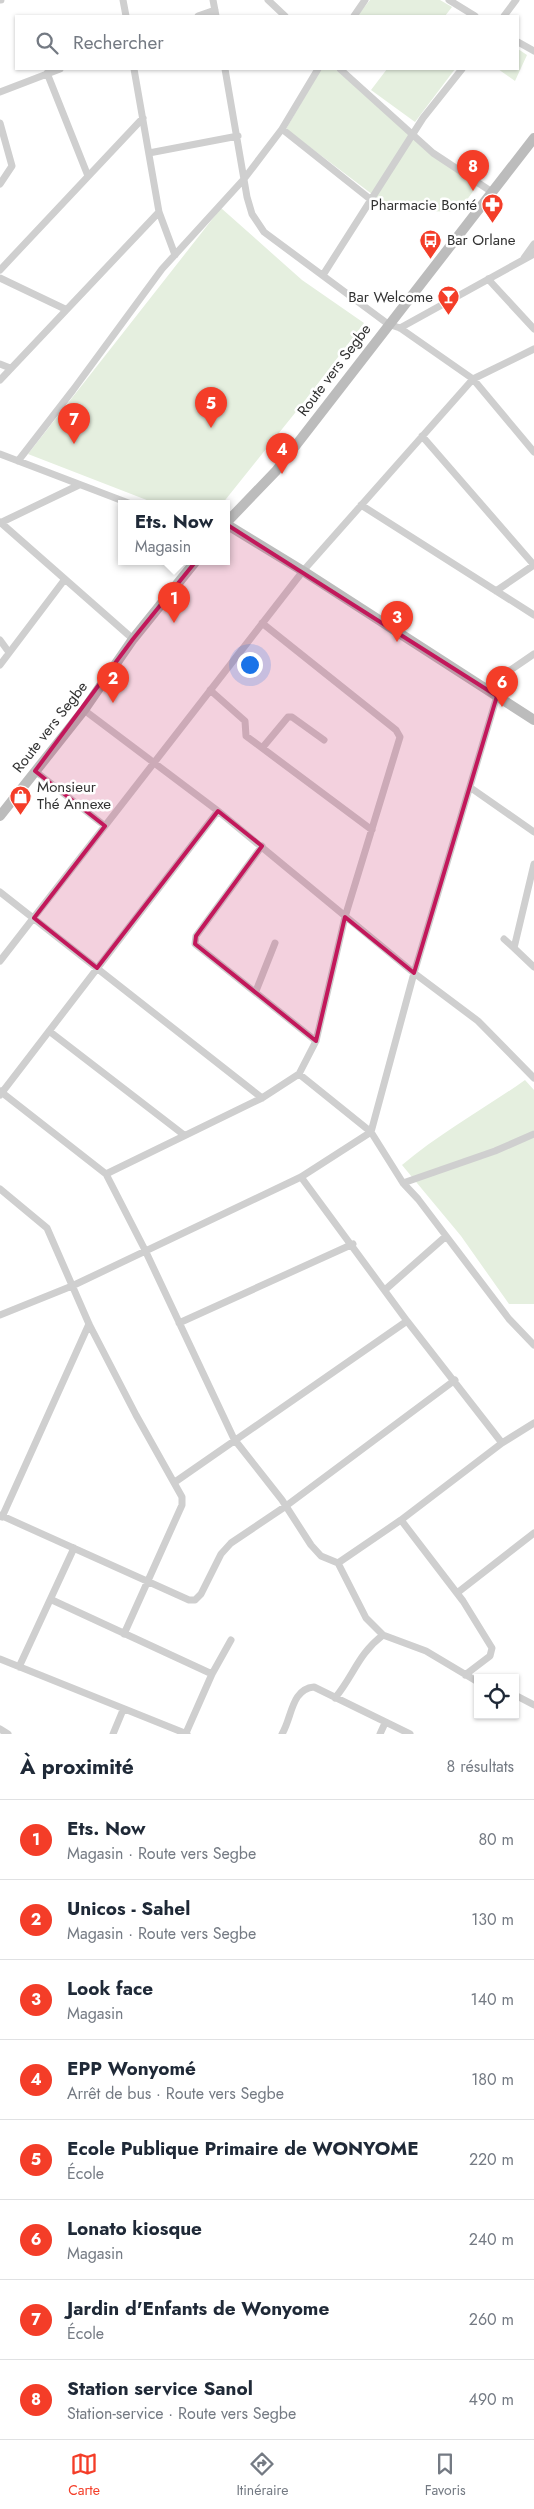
<!DOCTYPE html>
<html lang="fr">
<head>
<meta charset="utf-8">
<style>
	body { margin:0; font-family:Jost,sans-serif; background:#f2f2f3; color:#1f2937 }
	.controls { position:absolute; right:15px; bottom:15px; display:grid; overflow:hidden; border-radius:0px; box-shadow:0 1px 4px #0004 }
	.controls button { width:45px; height:45px; display:grid; place-items:center; padding:0; border:0; border-bottom:1px solid #e0e1e3; background:#fff; color:#1f2937; font:25px sans-serif }
	.you { position:absolute; left:249px; top:664px; width:18px; height:18px; margin:-12px; border:4px solid #fff; border-radius:50%; background:#1a73e8; box-shadow:0 0 0 8px #1a73e833 }
	.badge { display:grid; place-items:center; width:32px; height:32px; border-radius:50%; background:#f43d28; color:#fff; font-size:16px; font-weight:700 }
	.pin { position:absolute; translate:-50% -41px; filter:drop-shadow(0 1px 2px #0008) }
	.pin::after { content:''; position:absolute; top:26px; width:18px; height:15px; background:inherit; clip-path:polygon(0 0,100% 0,50% 100%) }
	.popup { position:absolute; left:118px; top:500px; width:112px; height:65px; box-sizing:border-box; display:grid; place-content:center; border-radius:0px; background:#fff; filter:drop-shadow(0 1px 4px #0005); font-size:16px; white-space:nowrap; color:#747a83 }
	.popup b { font-size:19px; color:#1f2937 }
	.popup::after { content:''; position:absolute; left:50%; top:100%; margin-left:-10px; border:10px solid transparent; border-top-color:#fff }
	.list { margin:0; padding:0; list-style:none }
	h2 { display:flex; justify-content:space-between; align-items:center; height:65px; margin:0; padding:0 20px; font-size:21px }
	h2 small { font-size:16px; font-weight:400; color:#747a83 }
	.list li { display:grid; grid-template-columns:32px 1fr auto; gap:15px; align-items:center; box-sizing:border-box; height:80px; padding:0 20px; border-top:1px solid #e0e1e3 }
	.list b { display:block; font-size:19px; white-space:nowrap }
	.list p { margin:0; font-size:16px; white-space:nowrap; color:#747a83 }
	.list em { font-size:16px; font-style:normal; color:#747a83 }
	.icon { flex:none; width:28px; height:28px; fill:none; stroke:currentColor; stroke-width:2; stroke-linecap:round; stroke-linejoin:round }
	.map { position:relative; flex:none; width:534px; height:1734px; overflow:hidden }
	.search { position:absolute; background:#fff; box-shadow:0 1px 4px #0004; left:15px; right:15px; top:15px; height:55px; display:flex; align-items:center; gap:12px; box-sizing:border-box; padding:0 18px; border-radius:0px; color:#747a83; font-size:19px }
	.sheet { height:705px; background:#fff }
	nav { display:flex; justify-content:space-around; align-items:center; box-sizing:border-box; height:70px; border-top:1px solid #e0e1e3; background:#fff; font-size:14px; color:#747a83 }
	nav a { display:grid; justify-items:center; gap:2px }
	nav .on { color:#f43d28 }
	.map>svg:first-child { display:block }
	.green { fill:#e5efdf }
	.lines { fill:none; stroke-linecap:round; stroke-linejoin:round }
	.street { stroke:#cfcfcf; stroke-width:7 }
	.secondary { stroke:#bcbcbc; stroke-width:10 }
	.marked { fill:#c2185b; fill-opacity:0.2; stroke:#c2185b; stroke-width:4; stroke-linejoin:round }
	.labels { text-anchor:middle; dominant-baseline:central; stroke-width:5; stroke-linejoin:round; paint-order:stroke }
	.poi-label { font-size:15px; fill:#323232; stroke:#fff; text-anchor:end }
	.street-label { font-size:15px; fill:#323232; stroke:#fff }
</style>
</head>
<body>
<div class="map">
<svg width="534" height="1734" viewBox="0 0 534 1734">
	<rect width="100%" height="100%" fill="#fff"/>
	<path class="green" d="M370 0H440L452 7 445 16H357Z
		M518 49 527 55 515 81 498 69H518Z
		M321 69H335L477 186 458 212 393 210 286 129Z
		M387 69H455L415 122 371 90Z
		M221 208 302 280 364 323 303 403 222 504H157L28 454Z
		M525 1080 534 1090V1304H509L461 1236 402 1165C440 1133 484 1109 525 1080Z"/>
	<g class="lines">
		<path class="street" d="M0 0H1
			M123 0 126 16
			M213 0 216 16
			M268 0 285 16
			M449 0 475 16
			M198 16 215 10
			M354 16 365 0
			M504 16 516 0
			M518 42 534 51
			M134 69 159 212 175 255
			M225 69 247 197 252 214 264 232 388 324 400 328 473 379 534 452
			M340 69 433 153 492 192
			M47 73 88 176
			M0 92 60 69
			M0 123 12 166 0 184
			M282 129 370 199
			M149 153 238 136
			M524 258 534 244
			M0 270 143 118
			M323 275 423 118 462 69
			M0 278 65 309
			M488 279 534 329
			M400 328 534 254
			M0 364 10 368
			M0 380 159 212
			M422 436 534 565
			M0 454 131 504
			M18 461 73 390 162 269 244 179 282 129 318 69
			M361 505 534 615
			M0 522 133 639
			M0 523 79 485
			M496 591 534 565
			M0 640 8 651V654
			M0 665 65 579
			M484 688 534 654
			M210 690 245 721 246 736 372 830
			M84 710 218 811 414 973 478 1021 534 1078
			M263 747 288 717H292L324 740
			M35 771 105 826
			M471 788 534 832
			M262 846 196 936 195 944 316 1041
			M534 864 514 948 534 967
			M0 892 262 1098
			M504 939 514 948
			M0 961 303 571 473 379 534 349
			M256 991 275 943
			M49 1031 184 1135
			M299 1074 371 1132 403 1183 418 1199 509 1319 534 1345
			M0 1091 106 1174 145 1250 234 1439 282 1500 311 1545 321 1556 338 1563 366 1618 383 1635 426 1651 478 1682
			M0 1095 218 811
			M106 1174 262 1098 299 1074 316 1041 345 917 400 737 396 730 262 623
			M301 1177 407 1321 502 1443
			M403 1183 495 1151 534 1134
			M0 1189 47 1228 89 1324 136 1415 182 1497V1505L124 1634
			M386 1289 445 1237
			M0 1315 72 1286 301 1177 371 1132 414 973 497 696
			M179 1323 353 1244
			M175 1482 407 1321
			M0 1515 189 1600H195L201 1594 221 1554 231 1543 286 1506 455 1380
			M2 1517 89 1324
			M401 1520 463 1601 492 1648 490 1656 465 1675
			M338 1563 401 1520 502 1443 534 1423
			M457 1593 534 1533
			M52 1600 212 1674
			M0 1659 187 1734
			M19 1667 74 1548
			M515 1695 534 1705
			M335 1698C354 1675 358 1654 383 1635
			M0 1729 8 1734
			M186 1733 212 1674 231 1640
			M113 1734 123 1710
			M282 1734C292 1718 291 1689 314 1687L410 1734
			M380 1734 385 1723"/>
		<path class="secondary" d="M226 523 276 471 534 138
			M226 524 303 571 534 720
			M0 816 84 710 133 639 195 562"/>
	</g>
	<path class="marked" d="M226 524 497 696 414 973 345 917 316 1041 195 944 196 936 262 846 218 811 97 968 34 918 105 826 35 771 133 639Z"/>
	<defs>
		<symbol id="pharmacy-pin" viewBox="-11 -11 22 30"><path d="M0 17L-7.5 6A9.5 9.5 0 1 1 7.5 6Z" fill="#f43d28" stroke="#fff"/><path d="M-2-6h4v4h4v4h-4v4h-4v-4h-4v-4h4Z" fill="#fff"/></symbol>
		<symbol id="bus-pin" viewBox="-11 -11 22 30"><path d="M0 17L-7.5 6A9.5 9.5 0 1 1 7.5 6Z" fill="#f43d28" stroke="#fff"/><path d="M-5-6H5V4H4V6H2V4H-2V6H-4V4H-5ZM-3.5-4V0h7V-4ZM-3.5 1.2v1.5H-2V1.2ZM2 1.2v1.5H3.5V1.2Z" fill="#fff"/></symbol>
		<symbol id="bar-pin" viewBox="-11 -11 22 30"><path d="M0 17L-7.5 6A9.5 9.5 0 1 1 7.5 6Z" fill="#f43d28" stroke="#fff"/><path d="M-6-5H6L.8 .8V4.5H3.5V6h-7V4.5H-.8V.8Z" fill="#fff"/></symbol>
		<symbol id="shop-pin" viewBox="-11 -11 22 30"><path d="M0 17L-7.5 6A9.5 9.5 0 1 1 7.5 6Z" fill="#f43d28" stroke="#fff"/><path d="M-5-2.5h2.3a2.7 3.5 0 0 1 5.4 0H5L5.5 6h-11ZM-1.5-2.5h3a1.5 2.3 0 0 0-3 0Z" fill="#fff"/></symbol>
	</defs>
	<g fill-rule="evenodd">
		<use href="#pharmacy-pin" x="480" y="192" width="25" height="34"/>
		<use href="#bus-pin" x="418" y="228" width="25" height="34"/>
		<use href="#bar-pin" x="436" y="284" width="25" height="34"/>
		<use href="#shop-pin" x="8" y="784" width="25" height="34"/>
	</g>
	<g class="labels">
		<g class="poi-label">
			<text x="477" y="205">Pharmacie Bonté</text>
			<text x="447" y="240" text-anchor="start">Bar Orlane</text>
			<text x="433" y="297">Bar Welcome</text>
			<text x="37" y="787" text-anchor="start">Monsieur<tspan x="37" dy="17">Thé Annexe</tspan></text>
		</g>
		<g class="street-label">
			<text transform="translate(334 370) rotate(-53)">Route vers Segbe</text>
			<text transform="translate(50 727) rotate(-52)">Route vers Segbe</text>
		</g>
	</g>
</svg>
<div class="controls">
<button><svg class="icon" aria-label="locate" viewBox="0 0 24 24"><circle cx="12" cy="12" r="6"/><path d="M12 2v4M12 18v4M2 12h4M18 12h4"/></svg></button>
</div>
<div class="you"></div>
<div class="pin badge" style="left:174px;top:623px">1</div>
<div class="popup"><b>Ets. Now</b>Magasin</div>
<div class="pin badge" style="left:113px;top:703px">2</div>
<div class="pin badge" style="left:397px;top:642px">3</div>
<div class="pin badge" style="left:282px;top:474px">4</div>
<div class="pin badge" style="left:211px;top:428px">5</div>
<div class="pin badge" style="left:502px;top:707px">6</div>
<div class="pin badge" style="left:74px;top:444px">7</div>
<div class="pin badge" style="left:473px;top:191px">8</div>
<div class="search"><svg class="icon" aria-label="search" viewBox="0 0 24 24"><circle cx="10" cy="10" r="6"/><path d="M15 15l6 6"/></svg>Rechercher</div>
</div>
<section class="sheet">
<h2>À proximité<small>8 résultats</small></h2>
<ul class="list">
<li><span class="badge">1</span><div><b>Ets. Now</b><p>Magasin · Route vers Segbe</p></div><em>80 m</em></li>
<li><span class="badge">2</span><div><b>Unicos - Sahel</b><p>Magasin · Route vers Segbe</p></div><em>130 m</em></li>
<li><span class="badge">3</span><div><b>Look face</b><p>Magasin</p></div><em>140 m</em></li>
<li><span class="badge">4</span><div><b>EPP Wonyomé</b><p>Arrêt de bus · Route vers Segbe</p></div><em>180 m</em></li>
<li><span class="badge">5</span><div><b>Ecole Publique Primaire de WONYOME</b><p>École</p></div><em>220 m</em></li>
<li><span class="badge">6</span><div><b>Lonato kiosque</b><p>Magasin</p></div><em>240 m</em></li>
<li><span class="badge">7</span><div><b>Jardin d'Enfants de Wonyome</b><p>École</p></div><em>260 m</em></li>
<li><span class="badge">8</span><div><b>Station service Sanol</b><p>Station-service · Route vers Segbe</p></div><em>490 m</em></li>
</ul>
</section>
<nav>
<a class="on"><svg class="icon" aria-label="map" viewBox="0 0 24 24"><path d="M3 6l6-2 6 2 6-2v14l-6 2-6-2-6 2zM9 4v14M15 6v14"/></svg>Carte</a>
<a><svg class="icon" aria-label="directions" viewBox="0 0 24 24"><path d="M12 3l9 9-9 9-9-9zM9 14v-3h6M13 9l2 2-2 2"/></svg>Itinéraire</a>
<a><svg class="icon" aria-label="saved" viewBox="0 0 24 24"><path d="M7 4h10v16l-5-4-5 4z"/></svg>Favoris</a>
</nav>
</body>
</html>
